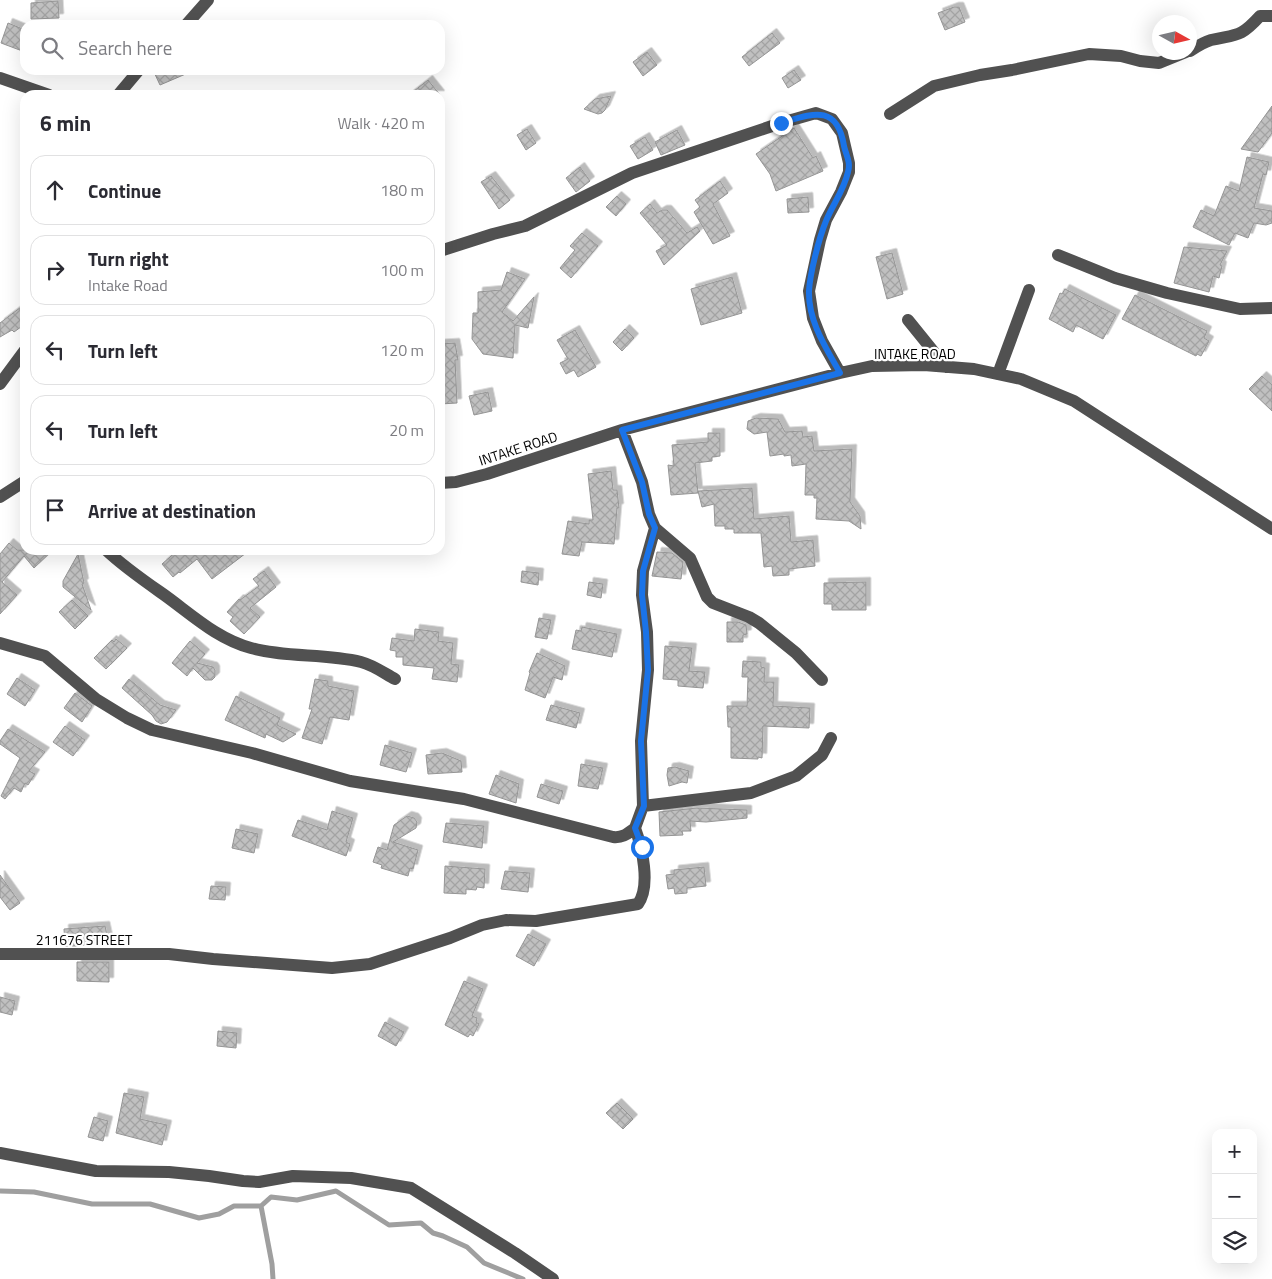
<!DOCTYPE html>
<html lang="en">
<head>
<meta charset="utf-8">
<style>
	body { margin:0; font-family:"Titillium Web",sans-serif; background:#f2f2f3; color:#2b2b33 }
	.controls { position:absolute; right:15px; bottom:15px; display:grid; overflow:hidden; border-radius:10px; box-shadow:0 5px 20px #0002 }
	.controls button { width:45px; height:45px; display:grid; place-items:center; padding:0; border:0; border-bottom:1px solid #e1e1e2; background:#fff; color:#2b2b33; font:25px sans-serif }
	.compass { position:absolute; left:1152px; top:15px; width:45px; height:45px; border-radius:50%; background:#fff; box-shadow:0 5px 20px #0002; rotate:98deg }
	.stop { position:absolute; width:15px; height:15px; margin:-11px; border:4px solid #1a73e8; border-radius:50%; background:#fff }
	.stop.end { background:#1a73e8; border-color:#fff; box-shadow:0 1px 5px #0008 }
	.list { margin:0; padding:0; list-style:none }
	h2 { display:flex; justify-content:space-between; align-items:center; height:65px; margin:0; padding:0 20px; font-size:21px }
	h2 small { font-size:16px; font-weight:400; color:#7c7c81 }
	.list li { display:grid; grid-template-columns:32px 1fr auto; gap:15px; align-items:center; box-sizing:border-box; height:70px; margin:0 10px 10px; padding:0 10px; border:1px solid #e1e1e2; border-radius:15px }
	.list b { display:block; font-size:19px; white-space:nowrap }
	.list p { margin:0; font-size:16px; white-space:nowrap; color:#7c7c81 }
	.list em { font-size:16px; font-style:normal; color:#7c7c81 }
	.icon { flex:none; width:28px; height:28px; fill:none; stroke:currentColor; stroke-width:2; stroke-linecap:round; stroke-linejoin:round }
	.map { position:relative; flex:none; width:1272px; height:1279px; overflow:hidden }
	.search { position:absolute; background:#fff; box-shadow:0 5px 20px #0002; left:20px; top:20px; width:425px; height:55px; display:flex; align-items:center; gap:12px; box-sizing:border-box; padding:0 18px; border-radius:15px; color:#7c7c81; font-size:19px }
	.panel { position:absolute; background:#fff; box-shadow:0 5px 20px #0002; left:20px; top:90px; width:425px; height:465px; border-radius:15px }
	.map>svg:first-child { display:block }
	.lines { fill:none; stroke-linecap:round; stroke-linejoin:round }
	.stream { stroke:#9f9f9f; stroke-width:5 }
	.building { fill:url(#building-cross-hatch); stroke:#959595; filter:url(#shadow) }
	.minor { stroke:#515151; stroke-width:12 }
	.route { stroke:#1a73e8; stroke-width:6 }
	.labels { text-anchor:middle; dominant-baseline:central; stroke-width:4.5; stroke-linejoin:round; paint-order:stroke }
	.street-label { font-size:14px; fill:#000; stroke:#fff }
</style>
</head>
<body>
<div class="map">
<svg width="1272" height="1279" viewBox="0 0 1272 1279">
	<defs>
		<pattern id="building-cross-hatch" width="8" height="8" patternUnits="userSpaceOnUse" patternTransform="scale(1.25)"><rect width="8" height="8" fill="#c0c0c0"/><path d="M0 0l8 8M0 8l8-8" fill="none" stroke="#a3a3a3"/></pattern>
		<filter id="shadow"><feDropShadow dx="4.5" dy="-4.5" stdDeviation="0" flood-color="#0004"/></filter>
	</defs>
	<rect width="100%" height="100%" fill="#fff"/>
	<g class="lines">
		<path class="stream" d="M0 1191 34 1192 92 1204H150L199 1218 219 1214 234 1206H261L271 1197 297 1200 336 1191 389 1225 421 1223 433 1233 443 1236 467 1247 484 1263 523 1279
			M261 1206 272 1264 273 1279"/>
	</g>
	<path class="building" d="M58 1 59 18 31 19V3Z
		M954 7H959L965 22 945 30 938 13Z
		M8 23 25 30V52L1 43Z
		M772 33 780 43 749 66 742 57Z
		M647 52 657 65 643 76 633 62Z
		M153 70H195L160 85Z
		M794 70 801 80 788 88 782 78Z
		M428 80 440 95H409Z
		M611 96 605 110 602 113 598 114 584 109 595 99Z
		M1272 106V133L1258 152 1241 149Z
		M794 128 813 158 816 156 823 171 776 191 770 174 756 154Z
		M527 129 536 143 526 150 517 135Z
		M677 130 685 145 661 155 655 142Z
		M645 137 653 150 638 159 630 146Z
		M1247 157 1269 162 1266 175 1263 174 1254 208 1272 211V223L1266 225 1254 223 1248 238 1235 233 1229 245 1193 227 1201 210 1214 216 1226 186 1239 191Z
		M580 167 590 181 576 192 566 178Z
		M491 176 510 200 499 209 481 182Z
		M720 181 728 193 713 204 730 236 713 244 694 212 700 207 695 200Z
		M617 196 626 204 616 216 606 207Z
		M808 197 809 212 788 213 787 199Z
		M650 204 657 213 662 210H667L687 233 697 227 700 231 664 265 656 251 667 245 640 213Z
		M582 233 598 246 571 278 560 268 575 250 570 246Z
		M1184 247 1227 251 1220 265 1222 266 1219 278 1213 276 1209 292 1174 283Z
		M892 253 903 294 887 299 876 257Z
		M507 272 525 279 502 312 513 321 534 297 528 328 515 325 513 358 483 354 472 339 473 313H478V292L501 290Z
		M732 277 742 313 701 325 691 289Z
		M1065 289 1116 315 1103 339 1076 325 1073 332 1049 319 1060 293 1062 294Z
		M1135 295 1207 331 1204 338 1209 341 1201 356 1197 354 1196 356 1122 319Z
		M25 304V324L14 332 12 330 0 337V323Z
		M625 329 634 338 622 351 613 342Z
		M575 330 596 367 578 377 574 370 566 374 560 363 568 359 557 340Z
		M455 343 458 360H455L457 403 440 404V344Z
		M1262 376 1272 385V411L1249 389Z
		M488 392 492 411 474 415 469 396Z
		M756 418 778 419 785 432 802 431 803 437 812 436 814 451 852 449 850 502 860 516 861 529 849 521 816 519 817 498H814V495H805L806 464 792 466 791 455 784 456V454L770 456 767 432 754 434 747 429 748 421Z
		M708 433H720V456L712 457V461L695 463 698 493 671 495 668 465 674 466 672 445 708 442Z
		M611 471 613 490H617L619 508H617L614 544 582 542 579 556 562 554 568 521 589 524V520H593L588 474Z
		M752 488 754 519 789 516 791 542 813 540 815 566 789 569V575L773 576 772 566 764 567 761 533H734V529H725V526H715L714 504 702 507 698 491Z
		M9 543 17 550H53L34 568 24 556 2 582 17 595 0 614V554Z
		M178 550H250L212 579 197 559 180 573 179 572 173 577 162 564Z
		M657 552 672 553 683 562 681 579 652 576Z
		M78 554 84 583 82 584 91 610 63 587V581Z
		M264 571 276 587 250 608 260 617 244 634 230 621 233 617 227 612 239 599 240 600 259 586 253 579Z
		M522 571 539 573 538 585 521 582Z
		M589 582 603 584 601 598 587 595Z
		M866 582V610H832V604H824V583Z
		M72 600 88 616 75 629 59 612Z
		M539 618 551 620 547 639 535 637Z
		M727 622H738L746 625 747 634 743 635V642H727Z
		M582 627 617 634 612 657 572 649 576 630 581 631Z
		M415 629 439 632 438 641 453 643 451 664 459 665 457 682 432 679 434 668 403 665V657H396V651L390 650 392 638 414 641Z
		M116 639 127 648 106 669 94 658 112 640 114 642Z
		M190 641 205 654 197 663 213 667 215 670V677L212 680H205L193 668 187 676 172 663Z
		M665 646 692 648 689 671 705 672 703 688 678 686V680L663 679Z
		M537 653 565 666 562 680 553 677 545 698 525 690 530 673 529 672Z
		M743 661 761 662V667L765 668 764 682H774L773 706 810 708 809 728 763 726 762 758 758 757V759L731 758V727H728L727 706H747L748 677H742Z
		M17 678 35 690 25 706 7 694Z
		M129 679 160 705 176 710 167 722 161 724 156 721 152 715 122 688Z
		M315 679 328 681V686L354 691 349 720 330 717 322 744 302 738 312 709H309Z
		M75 693 92 706 82 722 64 708Z
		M236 696 280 718 277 725 296 734 283 742 266 734 265 738 225 720Z
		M551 705 580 713 576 728 546 720Z
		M65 726 85 740 73 756 53 742Z
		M8 729 45 752 29 771 35 774 28 785 25 783 21 792 14 788 5 799 1 796 20 758 0 744V741Z
		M385 745 412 753 406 772 380 765Z
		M442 753 461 761 462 772 428 774 426 755Z
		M581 764 603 768 598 789 578 786Z
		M675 767 689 771 687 783 682 782 669 786 667 775 668 768Z
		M496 775 519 784 516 803 489 794Z
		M541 784 563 791 559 804 537 797Z
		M697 808 747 810V818L706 822 690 821 691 831H682L683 835 660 836 659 812Z
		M332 811 353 818 346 842 350 844 346 856 292 836 298 820 327 830Z
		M407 816 414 818 417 822 416 828 393 842 418 850 413 869 410 868 408 876 381 868 382 865 373 862 378 847 387 850 394 825Z
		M446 823 484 826 482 848 443 842Z
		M236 829 258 834 254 853 232 848Z
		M445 866 485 869 484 888 477 887 476 890 466 889V894L444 893Z
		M704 867 706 886 687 888V893L675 894 674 888 668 889 666 875 674 874V870Z
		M505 871 530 873 528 892 501 889Z
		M0 875 20 903 10 910 0 897Z
		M211 886 226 887 225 900 209 899Z
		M105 926 108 940 79 946H65L64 929Z
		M528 934 546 944 534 966 516 956Z
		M77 962H109V982L77 981Z
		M464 981 483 989 472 1016 477 1018 476 1022 479 1024 473 1036 470 1034 468 1037 445 1025Z
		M0 997 15 1001 12 1015 0 1012Z
		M385 1022 404 1032 396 1046 378 1036Z
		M218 1031 237 1033 236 1048 217 1046Z
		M124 1093 144 1097 140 1119 167 1125 162 1145 116 1133Z
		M617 1103 633 1119 623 1129 606 1113Z
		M94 1117 108 1121 103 1141 88 1137Z"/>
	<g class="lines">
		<path class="minor" d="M186 25 208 0
			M1190 51C1196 47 1204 42 1211 40 1237 34 1240 38 1260 16H1272
			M0 78 49 95
			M118 95 139 70
			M890 114 934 86 980 75 1012 70 1089 54 1121 56 1140 61 1159 63 1186 52
			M440 251 493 234 525 226 632 173 781 123 816 113 832 119 842 133 849 163V172L841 192 826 220 820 240 809 291 813 318 822 341 840 373
			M1058 255 1115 278 1167 293 1240 309 1272 308
			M908 320 946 367
			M998 374 1029 290
			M0 384 25 350
			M622 430 642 482 649 514 655 528 690 558 707 597 713 603 749 617 759 623 796 653 822 680
			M440 483 456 482 487 474 622 430 840 373 872 366 924 365 974 369 1021 379 1074 401 1272 529
			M0 497 25 481
			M106 550C124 567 143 580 163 594 191 614 217 639 251 648 286 658 325 653 361 662 373 665 384 673 395 679
			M0 643 45 656 96 699 127 718 152 730 252 753 350 781 464 799 613 837C623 838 627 834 635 828
			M643 806 751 793 796 776 822 755 831 738
			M0 954H169L213 959 332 968 370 964 450 938 482 925 506 920 536 921 638 904C651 886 642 847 635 828L643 806 641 741 648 670 647 632 642 595 643 571 655 528
			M0 1153 96 1171 169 1172 209 1176 243 1181 259 1182 293 1176 351 1178 411 1188 515 1253 553 1279"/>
	</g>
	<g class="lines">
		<path class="route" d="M642 847 635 828 644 806 641 741 648 670 646 632 642 595 643 571 655 528 649 514 642 482 622 430 840 373C826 348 808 321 809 291 810 273 819 238 826 221 833 204 844 190 848 172 851 162 846 155 844 146 837 103 812 114 781 123"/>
	</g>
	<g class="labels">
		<g class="street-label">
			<text x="915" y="353">INTAKE ROAD</text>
			<text transform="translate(518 448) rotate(-18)">INTAKE ROAD</text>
			<text x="84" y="939">211676 STREET</text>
		</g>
	</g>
</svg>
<div class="controls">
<button>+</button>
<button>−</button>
<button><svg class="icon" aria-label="layers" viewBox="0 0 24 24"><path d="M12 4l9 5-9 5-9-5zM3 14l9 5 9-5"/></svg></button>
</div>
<svg class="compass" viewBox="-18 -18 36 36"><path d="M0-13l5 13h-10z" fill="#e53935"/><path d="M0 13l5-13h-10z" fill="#7c7c81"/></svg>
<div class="stop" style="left:642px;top:847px"></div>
<div class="stop end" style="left:781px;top:123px"></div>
<div class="search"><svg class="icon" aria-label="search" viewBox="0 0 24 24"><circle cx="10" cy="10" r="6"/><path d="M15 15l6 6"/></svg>Search here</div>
<section class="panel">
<h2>6 min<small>Walk · 420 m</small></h2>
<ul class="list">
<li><svg class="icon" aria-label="ahead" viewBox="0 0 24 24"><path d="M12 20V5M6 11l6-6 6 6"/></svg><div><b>Continue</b></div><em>180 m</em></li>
<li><svg class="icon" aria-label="right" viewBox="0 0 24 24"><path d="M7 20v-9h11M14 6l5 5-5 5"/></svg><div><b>Turn right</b><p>Intake Road</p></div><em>100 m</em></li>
<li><svg class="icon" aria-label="left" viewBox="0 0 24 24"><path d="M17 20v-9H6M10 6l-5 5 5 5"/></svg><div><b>Turn left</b></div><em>120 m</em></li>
<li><svg class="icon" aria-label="left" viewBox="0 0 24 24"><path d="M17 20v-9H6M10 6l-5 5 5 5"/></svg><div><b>Turn left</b></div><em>20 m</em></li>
<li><svg class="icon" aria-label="arrive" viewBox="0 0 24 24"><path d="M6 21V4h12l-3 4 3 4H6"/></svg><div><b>Arrive at destination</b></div></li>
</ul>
</section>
</div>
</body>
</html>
